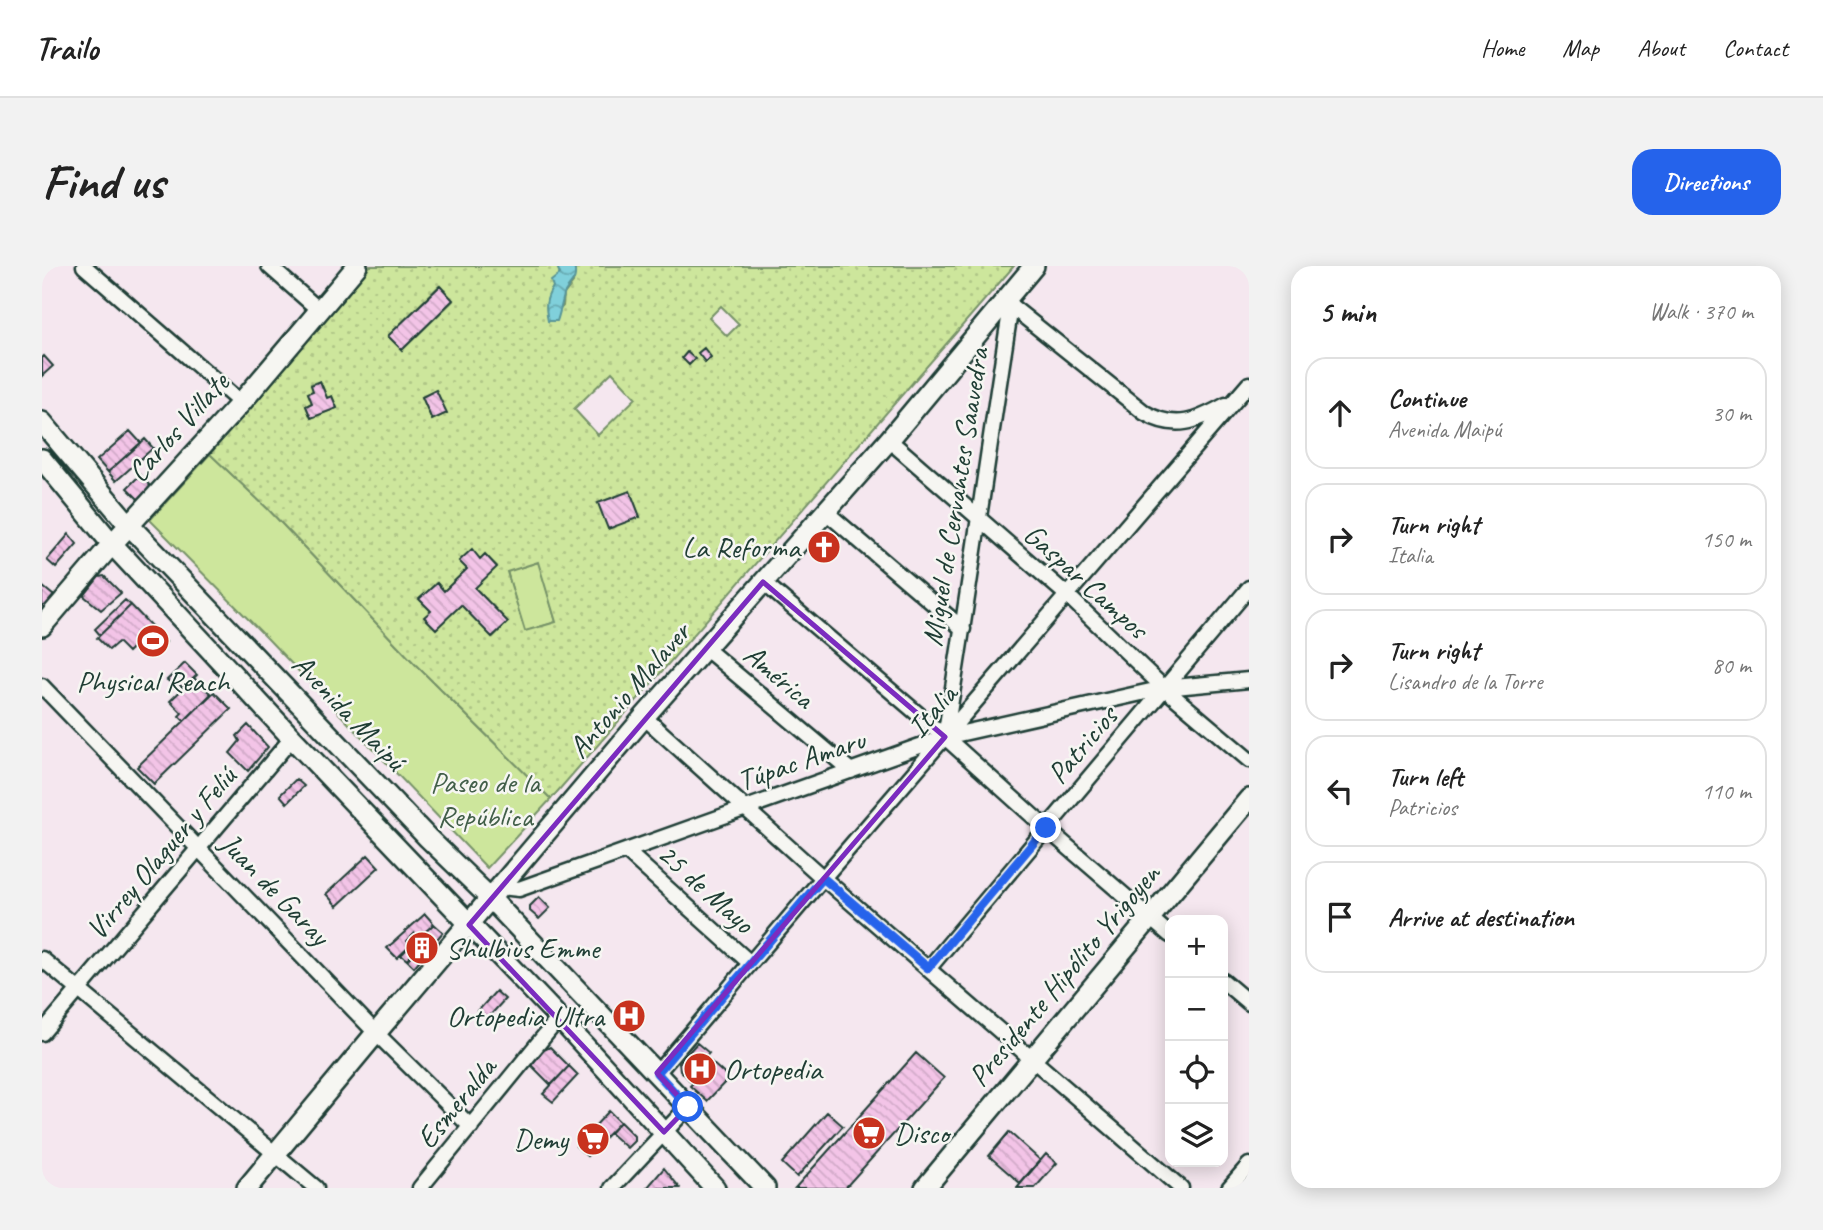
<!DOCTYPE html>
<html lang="en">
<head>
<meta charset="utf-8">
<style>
	body { margin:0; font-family:Caveat,sans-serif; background:#f2f2f2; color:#222 }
	.controls { position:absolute; right:21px; bottom:21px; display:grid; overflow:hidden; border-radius:14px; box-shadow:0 4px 18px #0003 }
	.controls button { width:63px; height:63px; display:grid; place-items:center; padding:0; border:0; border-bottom:2px solid #e0e0e0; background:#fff; color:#222; font:35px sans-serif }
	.stop { position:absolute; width:21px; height:21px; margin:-16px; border:5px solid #2563eb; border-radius:50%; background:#fff }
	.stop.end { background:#2563eb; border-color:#fff; box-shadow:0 2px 7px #0008 }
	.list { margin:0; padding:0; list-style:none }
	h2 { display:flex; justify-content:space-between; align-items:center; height:91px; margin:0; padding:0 28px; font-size:30px }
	h2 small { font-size:23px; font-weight:400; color:#767676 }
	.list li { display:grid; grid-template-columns:46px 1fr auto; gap:21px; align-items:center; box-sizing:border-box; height:112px; margin:0 14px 14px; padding:0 14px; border:2px solid #e0e0e0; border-radius:21px }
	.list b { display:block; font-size:26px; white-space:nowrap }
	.list p { margin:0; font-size:23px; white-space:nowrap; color:#767676 }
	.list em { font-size:23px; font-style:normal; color:#767676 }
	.icon { flex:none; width:38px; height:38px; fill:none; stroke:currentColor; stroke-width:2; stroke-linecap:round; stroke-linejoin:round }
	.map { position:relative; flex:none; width:1207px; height:922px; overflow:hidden; border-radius:21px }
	header { display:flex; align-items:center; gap:42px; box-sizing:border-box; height:98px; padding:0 35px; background:#fff; border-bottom:2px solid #e0e0e0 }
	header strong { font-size:33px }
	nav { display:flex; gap:38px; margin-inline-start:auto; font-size:24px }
	.intro { display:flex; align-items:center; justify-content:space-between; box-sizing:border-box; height:168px; padding:0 42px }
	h1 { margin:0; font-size:49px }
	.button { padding:18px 32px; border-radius:21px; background:#2563eb; color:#fff; font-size:24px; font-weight:700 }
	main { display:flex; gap:42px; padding:0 42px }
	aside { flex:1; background:#fff; border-radius:21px; box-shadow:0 4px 18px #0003 }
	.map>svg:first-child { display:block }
	.park { fill:#cde69c; stroke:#769268; stroke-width:2 }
	.garden { fill:url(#garden-dots); stroke:#769268; stroke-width:2; fill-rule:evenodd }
	.water { fill:url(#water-waves); stroke:#599598; stroke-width:2 }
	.building { fill:url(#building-back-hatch); stroke:#1f3d34; stroke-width:2 }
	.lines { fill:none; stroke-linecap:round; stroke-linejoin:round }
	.street-casing { stroke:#1f3d34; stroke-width:19 }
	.secondary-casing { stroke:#1f3d34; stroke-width:24 }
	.street { stroke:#f6f6f2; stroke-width:14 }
	.secondary { stroke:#f6f6f2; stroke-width:19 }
	.route { stroke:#2563eb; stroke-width:9 }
	.marked { fill:none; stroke:#7b2cbf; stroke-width:5; stroke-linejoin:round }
	.labels { text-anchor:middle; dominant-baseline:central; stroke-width:5; stroke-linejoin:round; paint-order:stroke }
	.street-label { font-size:30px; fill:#1f3d34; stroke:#f6f6f2 }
	.poi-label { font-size:30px; fill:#1f3d34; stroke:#f6f6f2; text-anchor:end }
	.park-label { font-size:30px; fill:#425f49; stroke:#f6f6f2 }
</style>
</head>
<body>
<header>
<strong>Trailo</strong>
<nav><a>Home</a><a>Map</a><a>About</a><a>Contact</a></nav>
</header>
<div class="intro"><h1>Find us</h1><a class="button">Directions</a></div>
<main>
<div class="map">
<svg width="1207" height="922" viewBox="0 0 1207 922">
	<defs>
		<pattern id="garden-dots" width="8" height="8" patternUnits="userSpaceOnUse" patternTransform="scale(1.75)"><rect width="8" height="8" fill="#cde69c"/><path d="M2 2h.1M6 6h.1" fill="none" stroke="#b0c687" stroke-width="1.8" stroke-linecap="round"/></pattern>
		<pattern id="water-waves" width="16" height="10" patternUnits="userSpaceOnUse" patternTransform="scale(1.75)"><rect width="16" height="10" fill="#80d0db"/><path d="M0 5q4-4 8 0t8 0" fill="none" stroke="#68aab2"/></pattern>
		<pattern id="building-back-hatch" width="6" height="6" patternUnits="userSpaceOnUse" patternTransform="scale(1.75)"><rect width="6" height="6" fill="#f3c4e7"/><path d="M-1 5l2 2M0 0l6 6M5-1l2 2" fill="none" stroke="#d0a9c7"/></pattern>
	</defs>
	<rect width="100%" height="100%" fill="#f5e7ef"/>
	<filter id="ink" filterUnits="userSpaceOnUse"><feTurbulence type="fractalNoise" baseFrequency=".0143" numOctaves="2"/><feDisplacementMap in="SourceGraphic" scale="14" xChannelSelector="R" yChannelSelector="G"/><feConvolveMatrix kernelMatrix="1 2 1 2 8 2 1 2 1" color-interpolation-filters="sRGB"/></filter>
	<g filter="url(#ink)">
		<path class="park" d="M168 188 226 243 374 399 509 533 445 602 224 371 108 254Z
			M497 296 514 356 482 366 465 305Z"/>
		<path class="garden" d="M328 0H515L518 8C509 27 500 33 507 55L521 40 522 28 531 17 533 5 532 0H972L509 533 374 399 226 243 168 188ZM397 20 411 35 360 84 346 70ZM679 40 697 58 685 70 667 52ZM570 106 594 132 556 169 532 143ZM278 115 285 132 290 130 295 142 269 152 264 140 270 137 266 127 271 125 269 118ZM394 124 404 147 390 154 380 131ZM588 225 598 251 556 237ZM430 284 438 293 443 289 455 300 433 322 466 356 451 371 419 339 383 351 389 345 378 334 394 317 402 325 425 303 418 295ZM496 296 514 356 483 365 465 306Z"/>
		<path class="water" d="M515 0H532C536 14 529 16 523 26 521 31 518 47 515 55H506C503 41 503 33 511 21L509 15 518 8Z"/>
		<path class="building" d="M398 20 411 34 360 84 346 70Z
			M662 82 669 91 663 96 656 87Z
			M645 86 653 93 647 99 640 92Z
			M2 90 11 100 0 110V92Z
			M278 115 285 132 290 130 295 142 269 152 264 140 270 137 266 127 271 125 269 119Z
			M394 124 405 147 390 154 380 131Z
			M88 165 99 177 66 206 55 194Z
			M103 173 111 182 74 215 66 206Z
			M98 209 110 222 97 234 85 222Z
			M588 225 598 251 566 263 556 237Z
			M27 268 35 278 14 302 5 294Z
			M430 283 438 293 443 288 455 301 433 322 466 356 450 371 419 339 394 363 382 351 389 345 377 333 395 317 402 325 425 303 417 295Z
			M62 310 79 327 59 344 42 330 57 311Z
			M0 320 12 330 3 342 0 340Z
			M83 334 89 339 58 369 53 363Z
			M89 339 111 362 86 386 76 376 67 384 55 372Z
			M111 362 124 376 112 387 99 373Z
			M143 397 155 409 141 422 133 414 129 417 125 414Z
			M152 412 169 428 142 455 137 450 140 447 128 435Z
			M172 426 189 443 112 518 95 501Z
			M206 459 226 481 206 505 188 487 198 475 195 470Z
			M254 513 262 520 245 537 238 529Z
			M326 589 337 601 295 640 284 628Z
			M497 631 508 642 497 653 488 645V640Z
			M383 648 392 658 377 671 373 667 365 675 369 679 355 692 345 682Z
			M392 658 401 666 372 701 365 694 374 684 369 679Z
			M369 679 374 684 365 694 359 689Z
			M454 725 463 733 445 753 436 745Z
			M655 777 667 787 645 811 638 804 637 797Z
			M508 781 527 800 509 819 489 799 502 784Z
			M874 787 902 812 803 922H753Z
			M664 791 669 796 650 817 645 811Z
			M669 796 687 812 665 835 648 820Z
			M527 800 536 809 511 836 501 828Z
			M567 845 578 856 545 890 534 880Z
			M785 846 801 860 755 911 740 897Z
			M578 856 592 870V875L585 882 568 867Z
			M967 866 998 894 978 917 947 890Z
			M1004 888 1015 897 993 922H975Z
			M622 902 638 922H605Z"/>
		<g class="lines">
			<defs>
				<path id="street" d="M42 0 199 137
					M227 0 277 44
					M965 33 969 40 1103 147C1134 165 1155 155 1184 139
					M847 174 1025 329 1122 422 1207 494
					M784 246 921 363
					M721 316 903 471 1004 562 1128 669
					M663 382 809 505
					M0 420 334 767 429 861
					M602 451 781 612 1139 922
					M903 471C927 327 946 184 969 40
					M584 585 708 697
					M458 621 477 623 903 471 1122 422 1207 414
					M0 693 274 922
					M886 703 1207 322
					M1181 715 1207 737
					M0 767 250 472
					M615 807 781 612 1207 118
					M378 922 517 752
					M570 922 646 841
					M1187 922 1207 899"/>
				<path id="secondary" d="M0 156 87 259 386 572 448 632 723 922
					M0 193 70 278 250 472 517 752 673 922
					M0 360 70 278 199 137 315 0
					M205 922 334 767 602 451 847 174 992 0
					M883 922 1207 533"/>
			</defs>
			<use href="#street" class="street-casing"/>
			<use href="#secondary" class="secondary-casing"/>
			<use href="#street" class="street"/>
			<use href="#secondary" class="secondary"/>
		</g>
	</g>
	<g class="lines" filter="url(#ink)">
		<path class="route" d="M646 841 615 807 781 612 886 702 1004 562"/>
	</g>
	<path class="marked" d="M721 316 903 471 615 807 646 841 622 866 427 659Z"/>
	<defs>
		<symbol id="church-disc" viewBox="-11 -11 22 22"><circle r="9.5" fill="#c8321e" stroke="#f6f6f2"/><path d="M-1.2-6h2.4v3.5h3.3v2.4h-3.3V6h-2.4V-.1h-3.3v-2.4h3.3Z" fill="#fff"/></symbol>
		<symbol id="stadium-disc" viewBox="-11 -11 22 22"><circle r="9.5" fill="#c8321e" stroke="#f6f6f2"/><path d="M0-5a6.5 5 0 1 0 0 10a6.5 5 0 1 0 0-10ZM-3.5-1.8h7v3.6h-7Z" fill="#fff"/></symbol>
		<symbol id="building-disc" viewBox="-11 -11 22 22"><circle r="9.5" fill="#c8321e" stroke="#f6f6f2"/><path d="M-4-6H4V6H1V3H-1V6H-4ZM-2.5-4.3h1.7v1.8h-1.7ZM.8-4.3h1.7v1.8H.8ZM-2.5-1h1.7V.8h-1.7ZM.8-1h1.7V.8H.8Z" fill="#fff"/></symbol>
		<symbol id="hospital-disc" viewBox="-11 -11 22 22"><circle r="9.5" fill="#c8321e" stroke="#f6f6f2"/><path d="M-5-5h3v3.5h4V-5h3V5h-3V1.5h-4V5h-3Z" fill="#fff"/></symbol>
		<symbol id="supermarket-disc" viewBox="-11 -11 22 22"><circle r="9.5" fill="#c8321e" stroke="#f6f6f2"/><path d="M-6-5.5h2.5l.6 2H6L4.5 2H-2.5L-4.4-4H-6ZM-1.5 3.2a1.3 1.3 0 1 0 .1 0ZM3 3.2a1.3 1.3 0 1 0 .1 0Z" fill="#fff"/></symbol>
	</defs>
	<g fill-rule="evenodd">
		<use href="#church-disc" x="763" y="262" width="38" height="38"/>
		<use href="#stadium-disc" x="92" y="356" width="38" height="38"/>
		<use href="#building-disc" x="361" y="663" width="38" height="38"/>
		<use href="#hospital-disc" x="568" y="731" width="38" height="38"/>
		<use href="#hospital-disc" x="639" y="784" width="38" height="38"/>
		<use href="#supermarket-disc" x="808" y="848" width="38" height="38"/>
		<use href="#supermarket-disc" x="532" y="854" width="38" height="38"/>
	</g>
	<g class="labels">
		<g class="street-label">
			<text transform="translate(136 161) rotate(-48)">Carlos Villate</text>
			<text transform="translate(913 231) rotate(-81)">Miguel de Cervantes Saavedra</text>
			<text transform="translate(1044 315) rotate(42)">Gaspar Campos</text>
			<text transform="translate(737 410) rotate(40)">América</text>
			<text transform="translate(587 424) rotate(-49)">Antonio Malaver</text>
			<text transform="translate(890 445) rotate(-49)">Italia</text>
			<text transform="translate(307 446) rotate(46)">Avenida Maipú</text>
			<text transform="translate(1040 479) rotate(-50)">Patricios</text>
			<text transform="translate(759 494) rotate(-19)">Túpac Amaru</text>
			<text transform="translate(119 587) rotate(-50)">Virrey Olaguer y Feliú</text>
			<text transform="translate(664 622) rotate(42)">25 de Mayo</text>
			<text transform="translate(233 623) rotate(46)">Juan de Garay</text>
			<text transform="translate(1022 709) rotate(-50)">Presidente Hipólito Yrigoyen</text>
			<text transform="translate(414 837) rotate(-51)">Esmeralda</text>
		</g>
		<g class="poi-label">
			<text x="758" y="281">La Reforma</text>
			<text x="111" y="415" text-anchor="middle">Physical Reach</text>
			<text x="404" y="682" text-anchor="start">Shulbius Emme</text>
			<text x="562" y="750">Ortopedia Ultra</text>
			<text x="682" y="803" text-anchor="start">Ortopedia</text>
			<text x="852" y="867" text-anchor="start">Disco</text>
			<text x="526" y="873">Demy</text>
		</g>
		<g class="park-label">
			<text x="443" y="516">Paseo de la<tspan x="443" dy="34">República</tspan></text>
		</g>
	</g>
</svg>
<div class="controls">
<button>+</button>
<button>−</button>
<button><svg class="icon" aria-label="locate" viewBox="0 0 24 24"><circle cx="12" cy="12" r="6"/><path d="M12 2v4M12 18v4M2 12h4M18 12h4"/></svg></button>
<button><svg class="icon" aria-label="layers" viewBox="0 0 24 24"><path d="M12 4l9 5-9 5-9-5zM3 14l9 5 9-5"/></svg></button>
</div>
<div class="stop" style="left:646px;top:841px"></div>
<div class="stop end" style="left:1004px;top:562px"></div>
</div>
<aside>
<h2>5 min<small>Walk · 370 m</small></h2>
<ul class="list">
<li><svg class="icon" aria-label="ahead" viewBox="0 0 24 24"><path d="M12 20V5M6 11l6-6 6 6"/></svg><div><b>Continue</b><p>Avenida Maipú</p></div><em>30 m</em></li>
<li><svg class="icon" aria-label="right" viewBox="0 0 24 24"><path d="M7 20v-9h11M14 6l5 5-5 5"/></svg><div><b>Turn right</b><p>Italia</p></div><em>150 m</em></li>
<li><svg class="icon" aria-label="right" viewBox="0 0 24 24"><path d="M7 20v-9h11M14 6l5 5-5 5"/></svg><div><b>Turn right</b><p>Lisandro de la Torre</p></div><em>80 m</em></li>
<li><svg class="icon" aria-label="left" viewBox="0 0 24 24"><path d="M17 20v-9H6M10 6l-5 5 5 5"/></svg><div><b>Turn left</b><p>Patricios</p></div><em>110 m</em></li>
<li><svg class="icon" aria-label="arrive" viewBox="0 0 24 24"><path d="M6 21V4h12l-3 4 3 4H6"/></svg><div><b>Arrive at destination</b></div></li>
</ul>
</aside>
</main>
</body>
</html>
